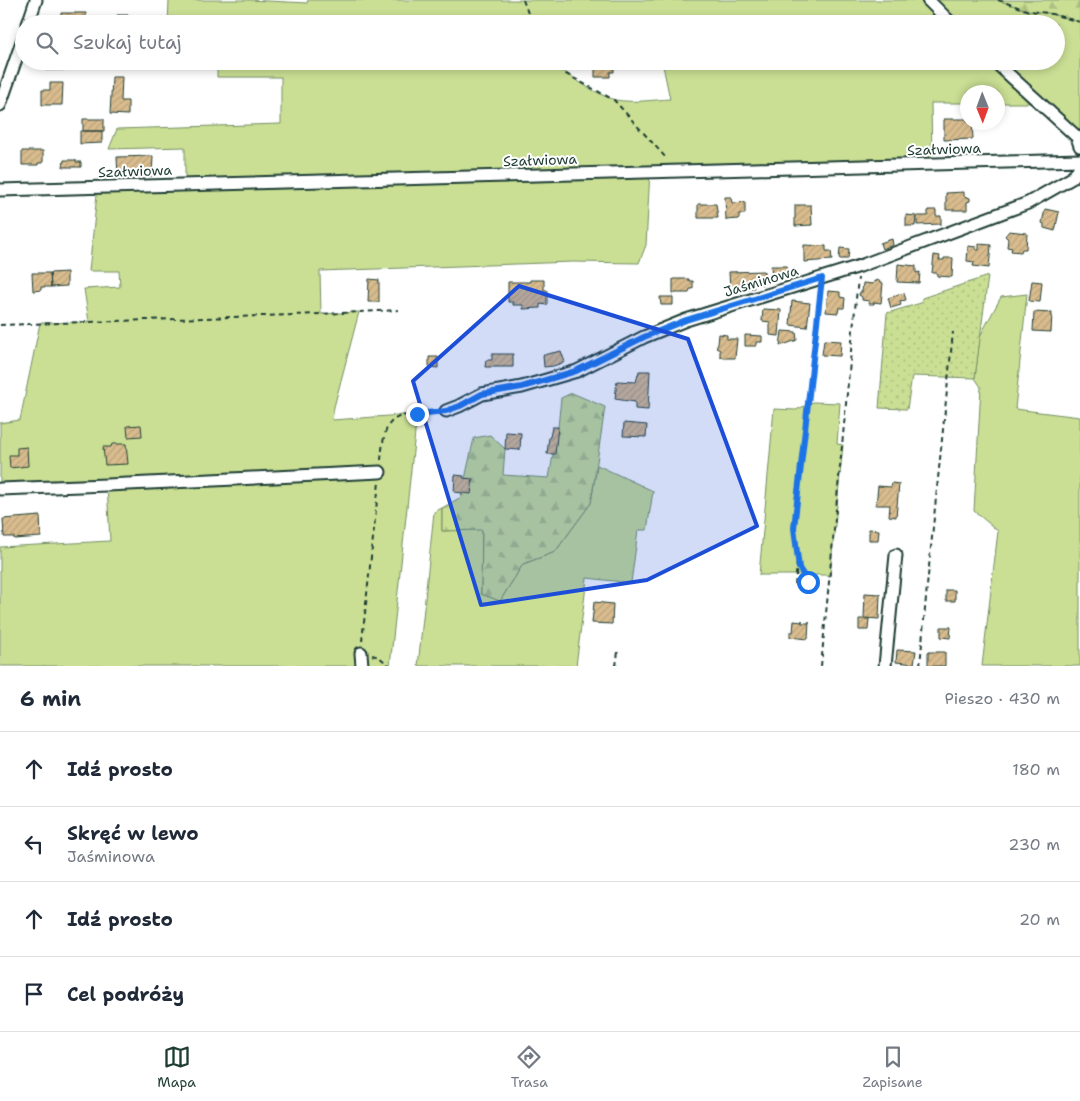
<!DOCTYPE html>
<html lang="pl">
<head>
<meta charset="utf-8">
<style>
	body { margin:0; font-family:"Shantell Sans",sans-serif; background:#f6f6f7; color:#1f2937 }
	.compass { position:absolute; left:960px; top:85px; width:45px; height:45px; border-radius:50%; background:#fff; box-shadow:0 2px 8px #0003; rotate:179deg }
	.stop { position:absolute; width:15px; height:15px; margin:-11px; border:4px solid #1a73e8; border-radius:50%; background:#fff }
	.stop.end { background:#1a73e8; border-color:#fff; box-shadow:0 1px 5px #0008 }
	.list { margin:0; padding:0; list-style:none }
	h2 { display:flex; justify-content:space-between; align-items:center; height:65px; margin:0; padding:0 20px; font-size:21px }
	h2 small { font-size:16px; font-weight:400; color:#747a83 }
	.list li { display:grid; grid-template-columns:32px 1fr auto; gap:15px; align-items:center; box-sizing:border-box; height:75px; padding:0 20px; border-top:1px solid #e0e1e3 }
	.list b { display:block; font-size:19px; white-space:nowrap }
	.list p { margin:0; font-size:16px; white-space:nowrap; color:#747a83 }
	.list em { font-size:16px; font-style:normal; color:#747a83 }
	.icon { flex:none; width:28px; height:28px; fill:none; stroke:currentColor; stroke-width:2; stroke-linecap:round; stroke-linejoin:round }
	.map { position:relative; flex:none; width:1080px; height:666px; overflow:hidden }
	.search { position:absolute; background:#fff; box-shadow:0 2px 8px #0003; left:15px; right:15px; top:15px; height:55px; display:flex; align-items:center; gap:12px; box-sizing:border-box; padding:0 18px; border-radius:28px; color:#747a83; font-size:19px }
	.sheet { height:365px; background:#fff }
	nav { display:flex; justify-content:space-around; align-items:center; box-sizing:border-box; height:70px; border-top:1px solid #e0e1e3; background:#fff; font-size:14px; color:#747a83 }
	nav a { display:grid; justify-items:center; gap:2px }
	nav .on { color:#1f3d34 }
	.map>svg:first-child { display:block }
	.grass { fill:#cadf94; stroke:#748e64 }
	.forest { fill:url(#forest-firs); stroke:#748e64 }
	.garden { fill:url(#garden-dots); stroke:#748e64 }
	.building { fill:url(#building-hatch); stroke:#1f3d34 }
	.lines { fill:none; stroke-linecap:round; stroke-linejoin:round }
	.minor-casing { stroke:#1f3d34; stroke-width:15 }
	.path { stroke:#1f3d34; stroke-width:2; stroke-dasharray:5 4; stroke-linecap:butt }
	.minor { stroke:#fff; stroke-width:11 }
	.route { stroke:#1a73e8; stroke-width:6 }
	.marked { fill:#1d4ed8; fill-opacity:0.2; stroke:#1d4ed8; stroke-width:4; stroke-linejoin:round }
	.labels { text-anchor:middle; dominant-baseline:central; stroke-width:4; stroke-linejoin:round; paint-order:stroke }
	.street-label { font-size:14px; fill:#1f3d34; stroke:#fff }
</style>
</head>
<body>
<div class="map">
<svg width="1080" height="666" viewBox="0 0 1080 666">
	<defs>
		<pattern id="forest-firs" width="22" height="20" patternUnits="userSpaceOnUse" patternTransform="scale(1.25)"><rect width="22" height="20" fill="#cadf94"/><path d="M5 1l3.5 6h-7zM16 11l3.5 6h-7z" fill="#adc080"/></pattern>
		<pattern id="garden-dots" width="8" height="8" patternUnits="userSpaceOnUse" patternTransform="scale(1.25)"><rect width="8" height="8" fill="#cadf94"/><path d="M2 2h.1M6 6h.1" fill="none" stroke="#adc080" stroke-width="1.8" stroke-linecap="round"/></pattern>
		<pattern id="building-hatch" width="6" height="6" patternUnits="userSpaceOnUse" patternTransform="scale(1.25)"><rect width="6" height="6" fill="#d9bc8e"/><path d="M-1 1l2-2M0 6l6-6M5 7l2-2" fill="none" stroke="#baa27b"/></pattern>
	</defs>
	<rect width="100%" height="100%" fill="#fff"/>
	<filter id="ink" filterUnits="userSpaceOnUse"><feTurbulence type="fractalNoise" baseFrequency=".02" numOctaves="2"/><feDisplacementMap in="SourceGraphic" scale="10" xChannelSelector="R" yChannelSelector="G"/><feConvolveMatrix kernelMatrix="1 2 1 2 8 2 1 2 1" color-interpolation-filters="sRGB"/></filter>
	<g filter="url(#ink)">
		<path class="grass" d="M169 0H249L307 3 308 0H920L945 24H168Z
			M934 0H998L1029 11 1048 13 1080 22V136L1000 61H1056V24H960Z
			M217 61H553C562 73 601 97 616 100 633 103 653 100 670 99L662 61H985L1030 103H998V92H968L967 103H931L932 159 875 160 650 171 646 245 639 263 572 262 320 271 321 314 359 312 334 407 332 420 417 414 390 666H0V547L110 541 107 485 0 489V423L20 420 40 323 89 322 84 289 120 287 119 271H89L97 194 0 196V190L173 185 185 179V147L109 149 117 129 281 124V77H217Z
			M1027 294 1015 409 1080 417V666H982L998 531 974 511 981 387 975 378 980 336 1001 297Z
			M813 402 840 403 837 444 843 445 830 575H759L774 409 796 410Z
			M597 465 653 491 647 530H638L631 583 587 578 576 666H418L434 512 442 508V531L482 529 481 593 500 601 523 564 555 552 591 503Z"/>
		<path class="forest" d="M998 0H1080V22L1048 13 1029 11Z
			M572 393 605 407 591 503 555 552 523 564 500 601 481 594 482 530 442 531V508L461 497 474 438 490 435 505 449 503 475 549 478 558 427 561 398Z"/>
		<path class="garden" d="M988 276 975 378 912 376 907 409 879 408 887 313 921 303 922 298Z"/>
		<path class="building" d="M61 13H86V24H61Z
			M117 15H128V24H116Z
			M45 61H64V70H45Z
			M595 63 614 64V72H610V77H595Z
			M112 77H122L121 101H128V115L110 114Z
			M50 83H63L62 105H42V90H50Z
			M83 119H104V131H83Z
			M944 119H968V122H972L973 139 944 140Z
			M80 131H102V143L80 144Z
			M22 151H43V163H38V165H22Z
			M153 156 152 176 118 177 117 157Z
			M64 160H76V162H81V167H63Z
			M964 192V196L970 198V201L967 202V210H946V193Z
			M725 197H731L732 203 745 202V214H739V219L726 220Z
			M698 204H716L718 218H698Z
			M795 205H811L812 225 795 226Z
			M1045 209 1059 212 1055 231 1044 228V224L1042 223Z
			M928 210H936V216H941V224L917 225V216H928Z
			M906 215 916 216 915 226H906Z
			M1009 231 1027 233 1026 249H1022L1021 252 1011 251 1012 248 1007 247 1008 239 1005 236Z
			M892 239 893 245 882 249 880 243Z
			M979 244 991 245 989 268 973 266 974 262 967 261 968 246 976 247V250H979Z
			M804 245 826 246V251H831L832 260 804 262Z
			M840 248 849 249 848 259H839Z
			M934 255 940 256 939 260H944V258H953L952 277 937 276V273H932Z
			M898 264 916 266V273L920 272 919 283 897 282Z
			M771 266H787V277H772Z
			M764 271V284L753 285 754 288 730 289 729 272Z
			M67 272V286L51 287 50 273Z
			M32 273H50L51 287H41V290L33 291Z
			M369 279 379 280V302H368Z
			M673 279H689V281H693V289H690L689 293H673Z
			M530 280H544V290H547V305L540 304V308L523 309V305H513V302H508V282H530Z
			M877 280 883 283 881 303 874 302V304H869V301L862 300V297L859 295 860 292H862L863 283 873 284 874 281 876 282Z
			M1032 281 1042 282 1040 302 1029 301Z
			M828 291 840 292V297L845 298 844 308H839L838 313 826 312Z
			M904 293 906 300 900 301 901 305 891 308 888 298Z
			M660 297H673V305H661Z
			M792 301 810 303 807 327 790 325Z
			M763 309 781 310 779 336 770 335V322L762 321Z
			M1034 312 1052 313 1051 332 1033 331Z
			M782 331 796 332 797 340 780 346Z
			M719 334 727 335V339H737L735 358H724L720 356V350L716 348 718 344Z
			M745 335 762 336V342H756V346H745Z
			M824 340 841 341 840 356 822 355Z
			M561 351 565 362 553 366 544 367 543 355Z
			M492 354H513V367H485L486 360H492Z
			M429 357H438V368L429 367Z
			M639 371H650L648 410 635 409V402L615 399 617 381 636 382Z
			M624 423 647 425 646 437 623 436Z
			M141 425 142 436 128 437 127 426Z
			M552 427H558L555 454H547L549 437H550Z
			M506 432 521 433 520 450 505 449Z
			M112 444H126L128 464 105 465 103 447H111Z
			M27 447 28 466 10 468 9 455H17V448Z
			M455 475 464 476 463 478 473 479 471 494 454 492Z
			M892 483 899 484 896 517 889 516 890 505H876L878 486 891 487Z
			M40 516 41 537 14 539V537H4L3 519Z
			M869 529 879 530 878 540H869Z
			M946 590H955V601H946Z
			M865 593 880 594 879 619 864 618Z
			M594 602 613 604 612 624 592 623Z
			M859 619H869L868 630H859Z
			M802 620V623H809V621L808 639 790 637V632H793L794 621 802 622Z
			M941 627H951L950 638 941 637Z
			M897 650 916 651 914 664 896 662Z
			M928 652H945V666H928Z"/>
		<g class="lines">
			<defs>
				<path id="minor" d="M928 0 952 24
					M28 24 36 0
					M994 61 1077 137 1080 146
					M0 105 24 36
					M0 190 1080 160
					M446 411 459 406 482 394 522 387 577 371 644 337 686 320 860 266 1028 203 1072 178 1080 167
					M0 489 107 485 380 472
					M361 653 362 666
					M885 666 896 555"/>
			</defs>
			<use href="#minor" class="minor-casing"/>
			<path class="path" d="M523 0 532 24
				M998 0 1029 11 1048 13 1080 22
				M553 61 566 74 614 100 667 159
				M0 325 321 314 399 310
				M381 460C385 412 393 416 436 412
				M795 585 797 564
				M809 586 808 582 799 568 794 528 821 290
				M362 641 379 482
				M372 655 379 657 390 666
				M616 666 618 652
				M821 666 858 278
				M920 666 927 586 953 332"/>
			<use href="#minor" class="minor"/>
		</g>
	</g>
	<g class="lines" filter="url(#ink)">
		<path class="route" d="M417 414 446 411 460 406 482 394 522 387 576 371 644 337 686 320 822 278 794 528 799 568 808 582"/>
	</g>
	<path class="marked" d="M519 286 688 339 757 526 647 580 481 605 413 381Z"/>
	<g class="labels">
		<g class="street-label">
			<text transform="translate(944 149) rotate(-2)">Szałwiowa</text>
			<text transform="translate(540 160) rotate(-2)">Szałwiowa</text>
			<text transform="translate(135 171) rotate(-2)">Szałwiowa</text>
			<text transform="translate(761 281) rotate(-17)">Jaśminowa</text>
		</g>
	</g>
</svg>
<svg class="compass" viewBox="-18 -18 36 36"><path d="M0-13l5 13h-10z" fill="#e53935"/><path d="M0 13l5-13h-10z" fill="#747a83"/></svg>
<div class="stop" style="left:808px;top:582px"></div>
<div class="stop end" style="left:417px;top:414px"></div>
<div class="search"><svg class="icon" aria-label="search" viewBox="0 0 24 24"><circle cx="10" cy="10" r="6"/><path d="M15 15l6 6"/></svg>Szukaj tutaj</div>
</div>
<section class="sheet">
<h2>6 min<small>Pieszo · 430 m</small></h2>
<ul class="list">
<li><svg class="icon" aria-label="ahead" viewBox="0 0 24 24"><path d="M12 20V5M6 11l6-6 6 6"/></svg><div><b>Idź prosto</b></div><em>180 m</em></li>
<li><svg class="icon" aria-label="left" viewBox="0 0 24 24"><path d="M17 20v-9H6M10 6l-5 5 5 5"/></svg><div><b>Skręć w lewo</b><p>Jaśminowa</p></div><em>230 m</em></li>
<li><svg class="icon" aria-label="ahead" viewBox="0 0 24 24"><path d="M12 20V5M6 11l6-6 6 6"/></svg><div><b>Idź prosto</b></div><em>20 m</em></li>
<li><svg class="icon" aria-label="arrive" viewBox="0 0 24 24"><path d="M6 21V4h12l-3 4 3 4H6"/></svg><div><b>Cel podróży</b></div></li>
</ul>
</section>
<nav>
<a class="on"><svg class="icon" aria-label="map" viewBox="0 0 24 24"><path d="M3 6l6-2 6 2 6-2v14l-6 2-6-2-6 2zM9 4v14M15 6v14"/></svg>Mapa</a>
<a><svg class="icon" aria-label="directions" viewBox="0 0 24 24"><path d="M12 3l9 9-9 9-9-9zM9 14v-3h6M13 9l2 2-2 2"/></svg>Trasa</a>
<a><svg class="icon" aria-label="saved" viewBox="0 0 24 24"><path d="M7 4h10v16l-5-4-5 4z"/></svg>Zapisane</a>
</nav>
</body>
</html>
